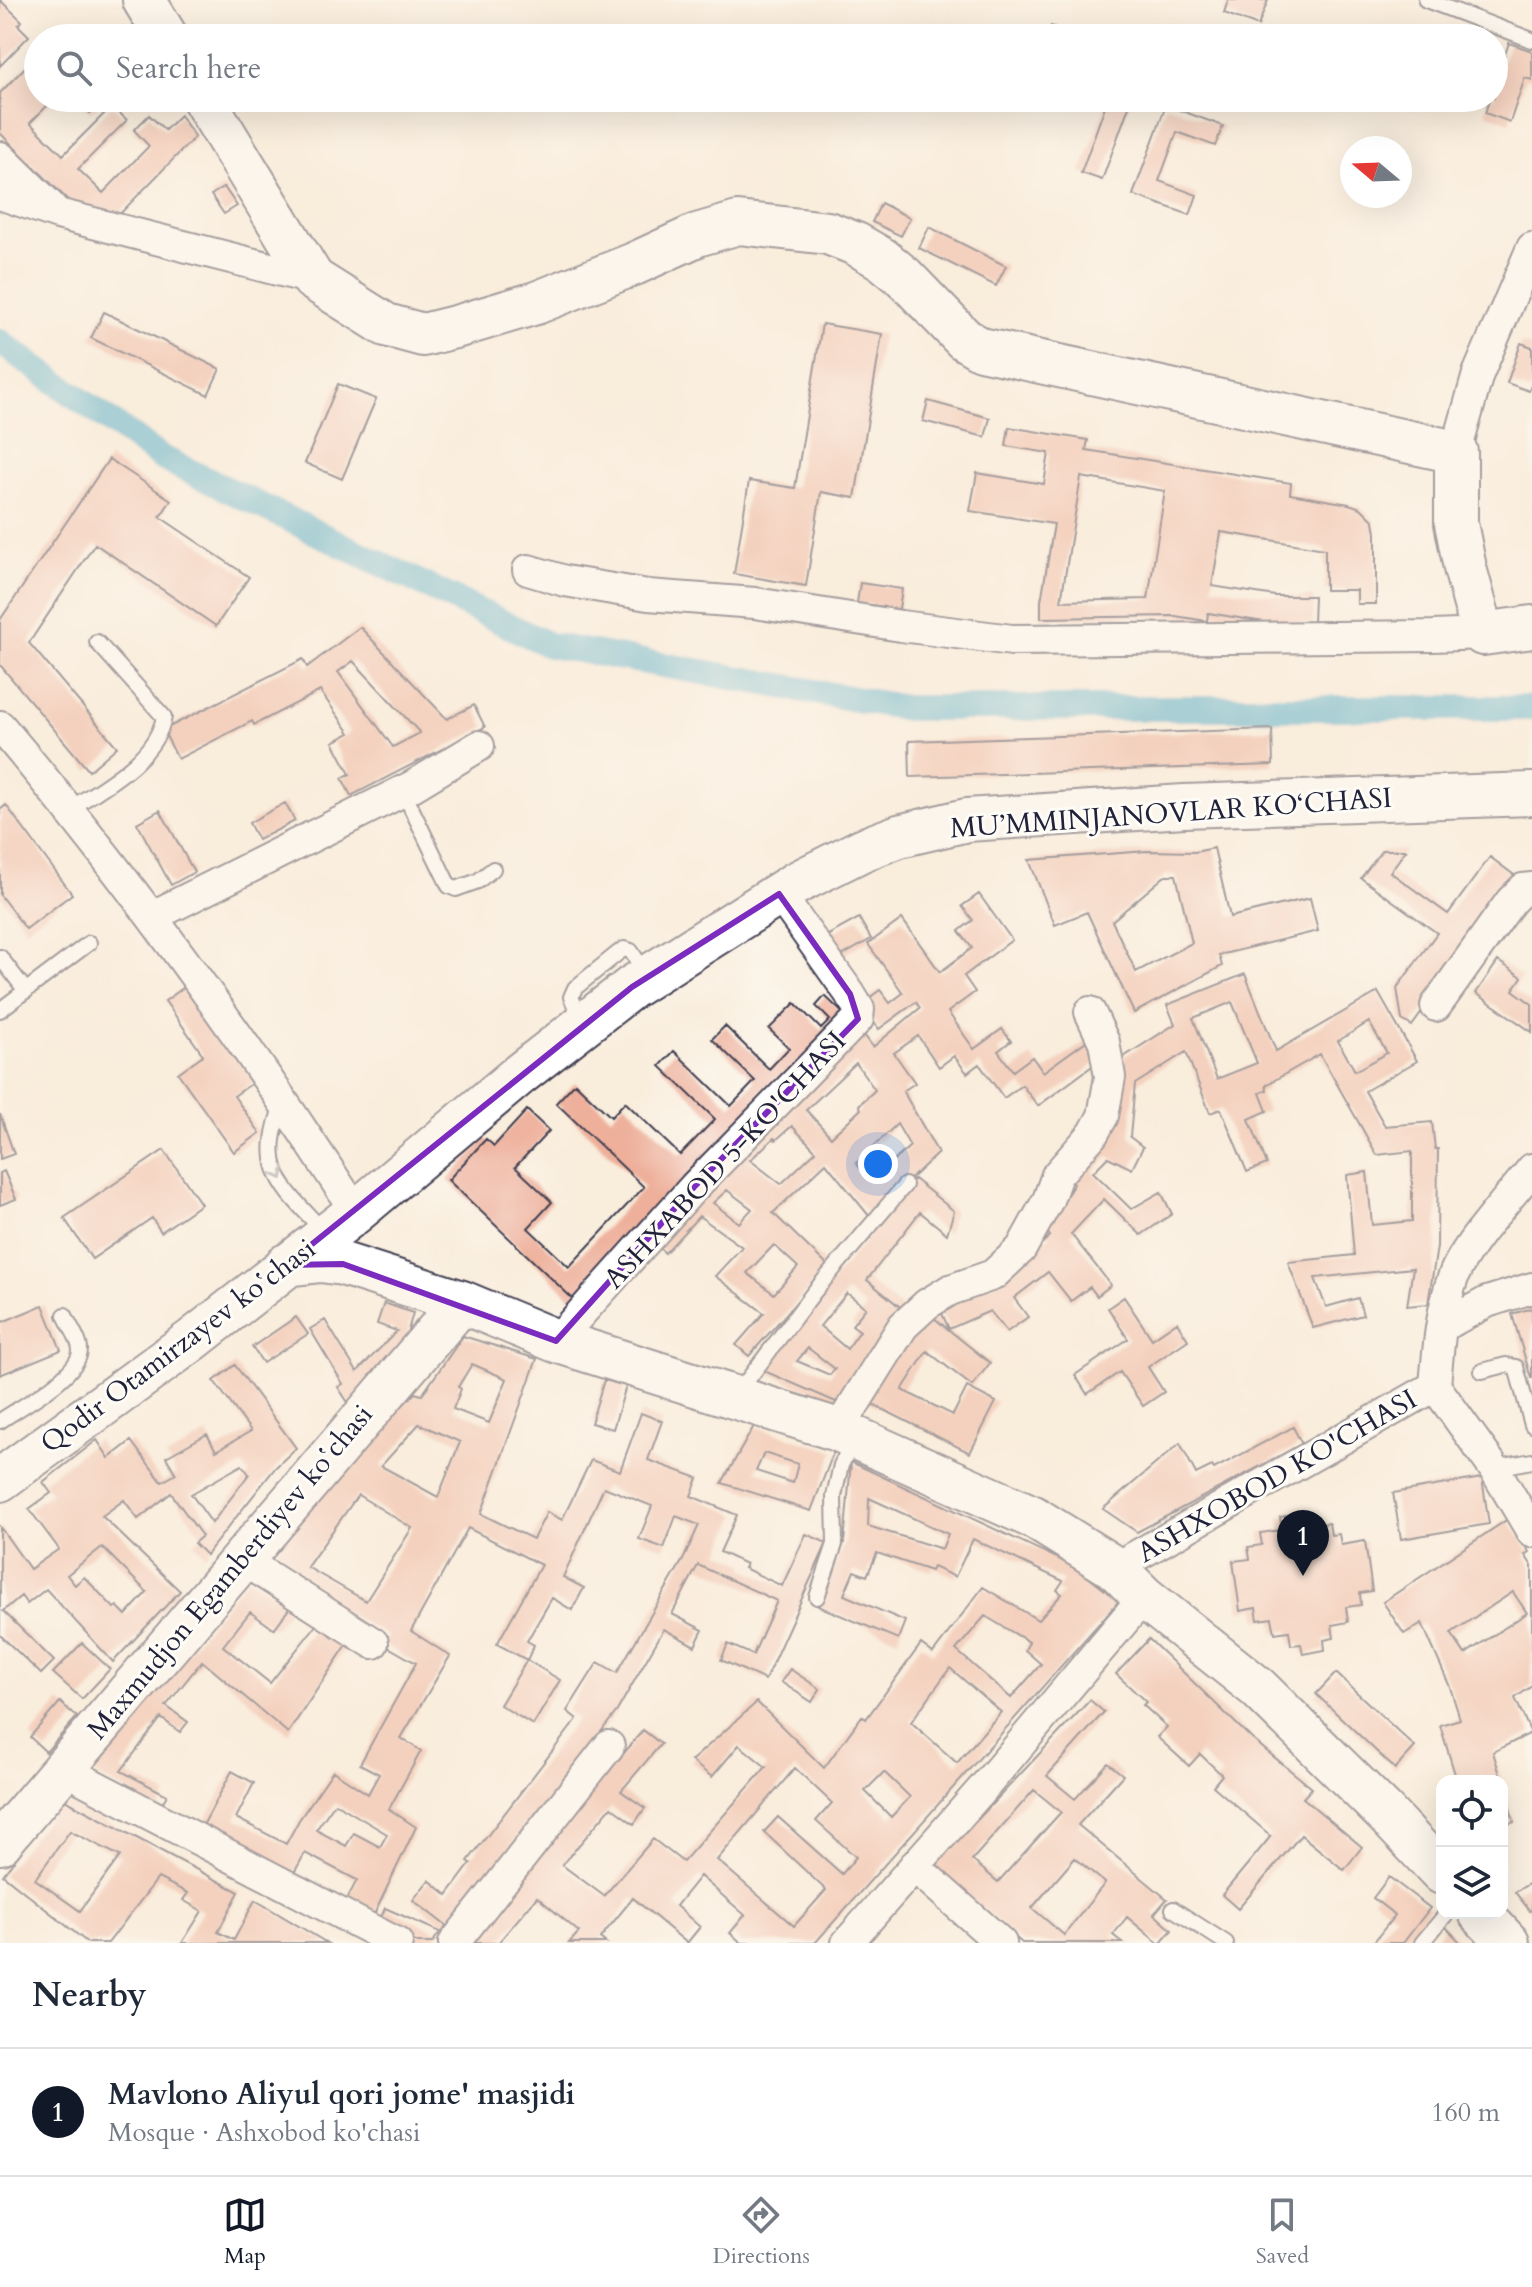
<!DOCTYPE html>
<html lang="en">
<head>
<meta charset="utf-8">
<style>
	body { margin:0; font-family:Cardo,serif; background:#f2f2f3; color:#1f2937 }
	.controls { position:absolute; right:24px; bottom:24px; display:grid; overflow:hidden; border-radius:16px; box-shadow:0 8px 32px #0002 }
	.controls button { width:72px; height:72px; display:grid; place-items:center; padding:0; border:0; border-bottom:2px solid #e0e1e3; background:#fff; color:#1f2937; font:40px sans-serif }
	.compass { position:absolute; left:1340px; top:136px; width:72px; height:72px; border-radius:50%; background:#fff; box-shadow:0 8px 32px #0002; rotate:289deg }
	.you { position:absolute; left:878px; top:1164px; width:28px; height:28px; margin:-20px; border:6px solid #fff; border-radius:50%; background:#1a73e8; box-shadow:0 0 0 12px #1a73e833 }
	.badge { display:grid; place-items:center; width:52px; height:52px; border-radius:50%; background:#111827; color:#fff; font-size:26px; font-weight:700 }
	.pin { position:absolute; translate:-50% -66px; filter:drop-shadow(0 2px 4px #0008) }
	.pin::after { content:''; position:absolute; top:42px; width:28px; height:24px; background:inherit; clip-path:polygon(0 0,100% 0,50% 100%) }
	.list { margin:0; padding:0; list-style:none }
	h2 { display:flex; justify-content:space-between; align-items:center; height:104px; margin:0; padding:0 32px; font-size:34px }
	h2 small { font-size:26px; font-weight:400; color:#747a83 }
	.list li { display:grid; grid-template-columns:52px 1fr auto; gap:24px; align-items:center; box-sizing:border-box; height:128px; padding:0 32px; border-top:2px solid #e0e1e3 }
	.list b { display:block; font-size:30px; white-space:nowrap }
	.list p { margin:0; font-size:26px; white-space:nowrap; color:#747a83 }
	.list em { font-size:26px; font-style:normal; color:#747a83 }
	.icon { flex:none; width:44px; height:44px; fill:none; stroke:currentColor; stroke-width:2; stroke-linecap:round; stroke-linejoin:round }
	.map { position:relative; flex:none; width:1532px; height:1943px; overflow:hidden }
	.search { position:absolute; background:#fff; box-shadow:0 8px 32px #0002; left:24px; right:24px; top:24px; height:88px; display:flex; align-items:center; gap:20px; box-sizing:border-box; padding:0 28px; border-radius:44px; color:#747a83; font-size:30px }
	.sheet { height:232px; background:#fff }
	nav { display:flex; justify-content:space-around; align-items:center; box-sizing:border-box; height:112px; border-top:2px solid #e0e1e3; background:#fff; font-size:22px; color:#747a83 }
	nav a { display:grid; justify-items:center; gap:4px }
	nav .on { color:#111827 }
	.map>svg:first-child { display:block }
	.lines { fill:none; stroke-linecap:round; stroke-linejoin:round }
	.canal { stroke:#4caccb; stroke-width:26 }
	.building { fill:#eeb09b; fill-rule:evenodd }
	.lane-casing { stroke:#424053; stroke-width:18 }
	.street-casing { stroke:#424053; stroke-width:34 }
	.secondary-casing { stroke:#424053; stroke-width:46 }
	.lane { stroke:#fff; stroke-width:14 }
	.street { stroke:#fff; stroke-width:30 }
	.secondary { stroke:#fff; stroke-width:42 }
	.oneway { stroke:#9c9ca7 }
	.marked { fill:none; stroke:#7b2cbf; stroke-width:6; stroke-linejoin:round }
	.labels { text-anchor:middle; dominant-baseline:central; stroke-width:6; stroke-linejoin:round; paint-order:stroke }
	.street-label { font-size:28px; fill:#22223b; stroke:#fdfcf7 }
</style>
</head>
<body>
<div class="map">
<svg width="1532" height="1943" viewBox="0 0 1532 1943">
	<rect width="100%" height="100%" fill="#fdfcf7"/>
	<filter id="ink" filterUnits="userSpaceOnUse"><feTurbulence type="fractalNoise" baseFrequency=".0125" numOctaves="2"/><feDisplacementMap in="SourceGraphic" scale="16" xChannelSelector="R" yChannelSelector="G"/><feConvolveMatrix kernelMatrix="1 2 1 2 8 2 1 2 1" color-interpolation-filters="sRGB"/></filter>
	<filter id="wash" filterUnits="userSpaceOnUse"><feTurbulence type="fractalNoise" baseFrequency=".006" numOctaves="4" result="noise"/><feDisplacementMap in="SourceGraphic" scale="32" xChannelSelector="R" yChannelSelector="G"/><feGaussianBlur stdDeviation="1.8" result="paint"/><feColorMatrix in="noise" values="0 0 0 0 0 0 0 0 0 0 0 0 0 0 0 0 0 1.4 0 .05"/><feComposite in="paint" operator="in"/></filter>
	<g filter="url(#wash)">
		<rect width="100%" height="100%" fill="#f9eddc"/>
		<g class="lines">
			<path class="canal" d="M0 342 160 457 549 645 906 708H1532"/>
		</g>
		<g id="blocks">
			<path class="building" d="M0 0 22 21 18 25 29 36 0 66Z
				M1228 0H1268L1258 26 1224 13Z
				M1051 26 1083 38H1046Z
				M1509 43 1532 51V80L1525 78 1510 122 1485 113 1490 98H1494V86Z
				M38 54V98H55L30 123 63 155 112 106 127 120 78 169 103 193 149 146 134 130 149 115 165 130 180 115 195 137 113 221 83 215 0 133V93Z
				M74 98H105L90 113Z
				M1108 98H1132L1102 180 1081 173Z
				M1166 105 1223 126 1215 146 1177 132 1159 181 1197 195 1190 215 1133 195Z
				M224 187 237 206 224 214 211 195Z
				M881 203 910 218 901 236 872 222Z
				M929 227 1006 266 996 286 919 248Z
				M104 312 220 369 208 395 91 338Z
				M822 324 882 334 855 498 821 492 806 586 734 574 749 481 795 488Z
				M1521 343 1532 347V383L1529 391 1507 383Z
				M338 384 376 399 342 479 305 463Z
				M928 401 990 418 985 437 923 421Z
				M1009 427 1088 440 1086 450 1291 483 1290 494 1349 504 1361 508 1374 521 1376 533V604H1357V590H1325V549L1221 532 1212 586 1275 596H1314L1313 623H1270L1208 613 1207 621 1175 616 1041 618V601L1054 524 970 511 977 473 1044 484 1049 453 1006 446ZM1081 477 1165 491 1148 599 1061 601Z
				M109 459 171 500 160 517 249 577 216 626 95 544 29 643 117 747 89 771 0 665V620Z
				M860 583 902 589 899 609 857 603Z
				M360 627 447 719 474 705 485 727 351 796 342 778 350 774 333 742 350 733 320 691 254 725 252 721 178 759 163 730 303 659 307 667ZM353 661 420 733 393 747 338 672Z
				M1272 729 1273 765 910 777 909 741Z
				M285 803 295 821 258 840 249 823Z
				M6 805 72 894 26 929 0 895V810Z
				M160 810 194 872 171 885 137 823Z
				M1214 848 1230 917 1310 898 1318 931 1219 955 1222 966 1134 1013 1087 912 1055 925 1029 860 1147 851 1195 852ZM1166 875H1176L1192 943 1136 972 1112 921Z
				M1382 850H1406L1390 872 1448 914 1490 857 1518 878 1412 1026 1402 1020 1397 988 1437 933 1361 878Z
				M979 894 1012 940 964 976 975 992 948 1012 974 1049 1002 1029 1011 1041 998 1051 1013 1071 1032 1057 1043 1072 1089 1039 1103 1058 1038 1106 1022 1085 1004 1098 979 1064 967 1073 954 1056 939 1067 918 1036 894 1053 915 1083 903 1091 938 1153 870 1217 826 1163 773 1213 828 1266 749 1356 736 1345 764 1313 715 1276 742 1247 699 1216 665 1253 652 1241 862 1032 873 1047 920 1008 916 1002 879 1029 861 1004 880 990 890 1003 903 993 868 944 902 919 940 972 972 948 959 931 973 920 962 906ZM856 1063 875 1090 859 1105 861 1109 831 1137 806 1110ZM897 1124 910 1146 871 1182 856 1163ZM792 1126 816 1151 781 1184 750 1160 774 1138 776 1140ZM727 1190 752 1209 739 1223 713 1203ZM774 1245 798 1267 774 1294 747 1273Z
				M859 918 871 939 833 961 821 939Z
				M1498 961 1522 977 1513 990 1532 1004V1032L1476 993Z
				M1245 974 1276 1051 1378 992 1417 1061 1365 1091 1385 1126 1432 1122 1435 1149H1438L1437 1247 1428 1304 1407 1306 1413 1268 1315 1278 1326 1307 1358 1298 1363 1315 1313 1328 1288 1262 1354 1255 1347 1175 1367 1172 1372 1225 1412 1221V1151L1377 1155 1320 1054 1266 1085 1267 1090 1260 1093 1267 1111 1249 1119 1267 1164 1247 1172 1221 1109 1210 1113 1186 1052 1135 1084 1130 1137 1143 1147 1132 1169 1108 1157 1093 1172 1131 1209 1161 1192 1172 1214 1141 1235 1104 1199 1071 1234 1111 1285 1097 1296 1090 1287 1071 1301 1048 1272 1014 1298 1028 1317 1007 1332 990 1311 949 1329 939 1307 1000 1281 1050 1236 1045 1229 1074 1184 1066 1177 1116 1062 1175 1024 1167 1005ZM1232 1002 1257 1063 1217 1079 1193 1018ZM1369 1022 1387 1053 1355 1071 1338 1041Z
				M186 986 255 1081 234 1096 260 1133 234 1152 178 1073 203 1055 165 1001Z
				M825 996 849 1019 575 1301 448 1180 486 1139 494 1146 527 1110 549 1131 515 1167 552 1202 528 1228 569 1267 644 1187 556 1103 575 1083 611 1117 625 1102 680 1155 715 1119 660 1066 674 1051 731 1106 755 1081 712 1039 725 1026 769 1069 789 1048 769 1029 795 1003 821 1029 830 1020 816 1006Z
				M0 1114 14 1154 0 1159Z
				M164 1150 201 1204 161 1232 152 1218 92 1259 64 1218Z
				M4 1171 16 1199 0 1205V1173Z
				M914 1179 954 1211 947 1234 920 1212 867 1280 905 1311 836 1402 762 1370ZM847 1293 866 1308 852 1325 860 1331 847 1349 820 1326ZM808 1348 835 1369 830 1375 797 1361Z
				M1124 1297 1152 1339 1177 1322 1188 1340 1148 1367 1164 1392 1143 1406 1120 1372 1087 1394 1075 1375 1128 1339 1108 1308Z
				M384 1303 413 1313 407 1334 414 1342 349 1404 338 1387 343 1384 310 1329 325 1320 357 1372 397 1331 377 1324Z
				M43 1305 61 1350 0 1375V1323Z
				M1532 1308V1378H1531L1512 1314Z
				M924 1310 990 1363 972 1386 927 1351 902 1390 953 1415 967 1387 996 1402 970 1453 864 1400Z
				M296 1317 308 1334 263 1363 252 1347Z
				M463 1336 537 1359 481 1514 533 1539 547 1512 562 1520 591 1460 620 1471 641 1413 662 1421 648 1460 698 1478 691 1496 737 1515 720 1552 746 1564 744 1568 782 1586 806 1534 827 1543 765 1680 721 1660 728 1644 753 1655 777 1601 698 1565 672 1614 703 1630 695 1646 664 1629 617 1711 449 1928 413 1900 429 1880 447 1895 471 1863 468 1861 577 1719 567 1711 598 1662 617 1673 684 1558 699 1525 676 1516 664 1548 639 1539 652 1506 604 1487 563 1577 584 1588 572 1610 552 1598 527 1641 534 1645 527 1660 560 1680 533 1725 500 1705 527 1660 497 1644 541 1565 468 1528 411 1631 450 1656 401 1738 421 1751 389 1809 416 1827 371 1921 343 1907 357 1880 305 1853 294 1873 200 1831 232 1771 254 1783 236 1818 286 1844 299 1820 333 1771 368 1794 379 1774 360 1764 416 1663 383 1644 388 1636 263 1566 344 1462 415 1393 422 1395ZM472 1364 507 1379 489 1423 453 1409 461 1389 458 1387ZM419 1424 460 1442 438 1497 381 1466ZM358 1495 412 1528 366 1601 307 1567ZM335 1803 387 1834 380 1847 354 1833 346 1846 316 1830Z
				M235 1365 296 1448 276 1467 206 1555 194 1543 202 1536 171 1493 138 1519 124 1500 102 1516 180 1591 113 1662 46 1589 27 1604 21 1596 3 1611 54 1661 41 1674 0 1635V1527L30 1569 59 1549 29 1509 51 1493 43 1482 97 1440 109 1458 131 1441 162 1482 176 1474 166 1457 207 1434 216 1451 251 1431 214 1381ZM242 1465 249 1474 212 1523 191 1494ZM102 1547 147 1592 126 1615 117 1606 114 1608 84 1577 75 1585 67 1575Z
				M604 1380 626 1386 613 1429 591 1423Z
				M754 1426 834 1451 811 1511 722 1483ZM764 1453 798 1464 793 1483 756 1471Z
				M1293 1427 1302 1444 1137 1532 1103 1509 1180 1443 1196 1474 1212 1466 1214 1469Z
				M851 1462 1074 1566 1119 1601 815 1943H742L730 1933 745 1915 700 1876 676 1906 700 1927 687 1943 633 1898 600 1938 606 1943H569L579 1932 537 1897 498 1943H467L643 1730 661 1744 621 1791 645 1808 634 1824 611 1807 562 1865 604 1896 653 1839 683 1862 766 1767 739 1745 712 1777 691 1761 757 1702 824 1768 862 1716 866 1719 921 1644 933 1653 983 1587 1038 1620 1062 1594 1057 1590 1063 1581 973 1539 955 1577 933 1567 931 1571 877 1553 867 1576 854 1571 844 1595 905 1621 898 1639 818 1606 844 1543ZM869 1498 948 1534 942 1549 868 1526ZM985 1616 1029 1642 1025 1650 1041 1664 1011 1698 956 1650ZM950 1668 1001 1712 957 1763 911 1722ZM795 1768 832 1803 816 1821 856 1857 842 1874 778 1817 764 1832 826 1890 794 1926 717 1860ZM884 1772 910 1797 891 1817 865 1791Z
				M1482 1478 1489 1524 1401 1539 1393 1493Z
				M1303 1513 1305 1526 1329 1523 1331 1535 1339 1534 1341 1545 1365 1541 1372 1591 1360 1593 1361 1605 1346 1607 1348 1622 1332 1625 1334 1638 1324 1640 1325 1650 1303 1654 1301 1644 1291 1645 1289 1631 1275 1633 1272 1618 1258 1620 1256 1608 1240 1611 1233 1561 1250 1559 1248 1547 1262 1545 1260 1533 1282 1530 1280 1517Z
				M1508 1519 1529 1552 1525 1555 1532 1566V1686L1515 1698 1531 1733 1493 1752 1502 1781H1457L1440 1725 1460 1719 1450 1687 1422 1623 1404 1634 1383 1602ZM1513 1592 1527 1613 1465 1654 1451 1633Z
				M248 1577 291 1606 274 1629 250 1612 223 1646 270 1683 318 1623 348 1643 288 1733 202 1661 166 1706 188 1722 180 1732 161 1718 121 1771 167 1795 159 1809 90 1772Z
				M1149 1639 1252 1739 1312 1788 1303 1798 1362 1847 1344 1870 1301 1835 1238 1909 1222 1895 1271 1836 1213 1786 1222 1775 1200 1754 1189 1766 1157 1737 1167 1727 1143 1705 1146 1702 1116 1674Z
				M82 1643 110 1669 82 1699 53 1673Z
				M790 1669 820 1689 812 1702 781 1682Z
				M1336 1673 1415 1747 1395 1769 1316 1694Z
				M1090 1700 1104 1712 1047 1776 1075 1799 1108 1763 1123 1775 1078 1825 1167 1899 1154 1914 1172 1930 1161 1943H1158L1127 1917 1113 1935 1123 1943H1022L934 1866ZM1034 1790 1061 1812 998 1882 972 1860ZM1075 1858 1105 1883 1064 1935 1032 1908Z
				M60 1702 77 1717 46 1752 30 1737Z
				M1503 1784 1514 1822 1502 1826V1785Z
				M63 1799 239 1892 218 1932 234 1940 255 1900 327 1943H182L202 1911 183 1900 188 1893 158 1878 108 1943H88L3 1875ZM70 1831 120 1856 80 1911 35 1879Z
				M1389 1877 1430 1908 1403 1943H1373L1395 1915 1373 1898Z
				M1532 1882V1910L1530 1911 1515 1892Z
				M385 1908 440 1932 432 1943H418L378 1925Z
				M1445 1926 1461 1943H1433Z"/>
		</g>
	</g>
	<g filter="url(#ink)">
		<use href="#blocks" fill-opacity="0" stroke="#424053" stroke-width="2"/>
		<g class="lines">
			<defs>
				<path id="lane" d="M1426 0 1532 40
					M403 791 449 886 456 889 478 881 493 869
					M70 809C104 786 155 760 164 717L97 642
					M0 957 26 991
					M0 1010 89 943
					M582 1021 571 997 575 988 618 953 624 949 631 951 647 976
					M283 1102C258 1170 279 1183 325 1233
					M1482 1371 1506 1365 1516 1367 1532 1425
					M737 1394 814 1292 905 1185
					M0 1421C19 1408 80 1375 80 1350 80 1340 69 1325 65 1315
					M1494 1468 1532 1461
					M817 1597 835 1544 834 1496 841 1465 853 1441
					M1173 1909 1226 1943
					M1422 1943 1447 1913"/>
				<path id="street" d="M0 157 51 207
					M0 194 58 214 313 279
					M1456 452 1478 374 1532 248
					M528 570 565 581 648 595 755 603 901 626 1012 640 1433 636 1483 634
					M0 726C130 880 247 1043 356 1212
					M153 916 411 787 479 746
					M1436 1006 1511 901 1523 889 1532 888
					M1443 1326 1487 1302 1532 1288
					M556 1341 694 1187 858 1019 859 1009 850 994 779 894
					M1435 1386 1494 1468 1532 1532
					M838 1430 903 1326 927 1304 950 1290 993 1275 1021 1249 1048 1200 1057 1175 1093 1134 1103 1116 1110 1077 1104 1042 1090 1012
					M241 1559 373 1643
					M1115 1568 1435 1386C1438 1350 1441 1309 1454 1275 1466 1244 1510 1197 1532 1169
					M63 1769 397 1943
					M914 1866 1001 1943
					M454 1943 609 1746
					M847 1943 985 1786 1144 1597"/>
				<path id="secondary" d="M144 0 167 38
					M203 98 313 279 386 325 423 335 459 326 536 303 634 264 697 235 738 223 828 233 856 244 882 259 904 277 964 339 981 349 1456 452V523L1465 568 1483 634 1532 627
					M286 1265 321 1261 343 1264 462 1302 556 1341 838 1430 1033 1517 1115 1568 1144 1597 1258 1688 1384 1812 1442 1873
					M0 1480 191 1341 356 1212 520 1074 632 987 796 883 862 850 899 836 967 820 1184 806 1532 794
					M0 1843 462 1302
					M1480 1913 1508 1943"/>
			</defs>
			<use href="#lane" class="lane-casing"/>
			<use href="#street" class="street-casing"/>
			<use href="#secondary" class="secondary-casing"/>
			<use href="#lane" class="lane"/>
			<use href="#street" class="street"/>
			<use href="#secondary" class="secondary"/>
		</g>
		<defs><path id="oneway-chevron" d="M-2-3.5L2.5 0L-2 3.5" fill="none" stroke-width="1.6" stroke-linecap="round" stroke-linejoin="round" transform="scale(2)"/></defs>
		<use class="oneway" href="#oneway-chevron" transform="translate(279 1174) rotate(62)"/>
	</g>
	<path d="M0 0H1532V1943H0ZM779 894 850 994 858 1019 694 1187 556 1341 343 1264 286 1265 632 987Z" fill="#f9eddc" fill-opacity=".55" fill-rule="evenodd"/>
	<path class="marked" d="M779 894 850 994 858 1019 694 1187 556 1341 343 1264 286 1265 632 987Z"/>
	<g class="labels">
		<g class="street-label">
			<text transform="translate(1171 813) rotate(-4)">MU’MMINJANOVLAR KO‘CHASI</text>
			<text transform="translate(725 1160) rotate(-47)">ASHXABOD 5-KO'CHASI</text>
			<text transform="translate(178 1346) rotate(-37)">Qodir Otamirzayev koʻchasi</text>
			<text transform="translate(1277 1476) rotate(-30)">ASHXOBOD KO'CHASI</text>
			<text transform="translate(230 1572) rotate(-50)">Maxmudjon Egamberdiyev koʻchasi</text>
		</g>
	</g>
</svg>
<div class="controls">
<button><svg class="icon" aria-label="locate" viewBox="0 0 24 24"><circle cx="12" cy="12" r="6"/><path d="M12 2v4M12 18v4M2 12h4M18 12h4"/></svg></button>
<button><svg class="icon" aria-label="layers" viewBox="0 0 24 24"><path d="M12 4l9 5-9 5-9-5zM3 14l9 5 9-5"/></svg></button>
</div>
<svg class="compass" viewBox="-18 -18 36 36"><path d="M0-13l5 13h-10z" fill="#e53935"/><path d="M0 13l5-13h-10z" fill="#747a83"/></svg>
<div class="you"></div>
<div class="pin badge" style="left:1303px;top:1576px">1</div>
<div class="search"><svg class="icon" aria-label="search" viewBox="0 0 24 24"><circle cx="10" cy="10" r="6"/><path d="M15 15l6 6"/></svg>Search here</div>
</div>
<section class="sheet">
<h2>Nearby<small></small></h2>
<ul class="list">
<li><span class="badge">1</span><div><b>Mavlono Aliyul qori jome' masjidi</b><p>Mosque · Ashxobod ko'chasi</p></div><em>160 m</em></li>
</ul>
</section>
<nav>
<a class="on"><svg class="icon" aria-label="map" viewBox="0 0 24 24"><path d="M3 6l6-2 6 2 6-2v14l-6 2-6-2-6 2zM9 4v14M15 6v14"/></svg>Map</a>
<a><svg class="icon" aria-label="directions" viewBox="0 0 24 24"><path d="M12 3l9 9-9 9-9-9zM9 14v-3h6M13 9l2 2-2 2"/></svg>Directions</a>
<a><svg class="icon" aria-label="saved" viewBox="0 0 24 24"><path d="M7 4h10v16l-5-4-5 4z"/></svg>Saved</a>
</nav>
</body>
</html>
